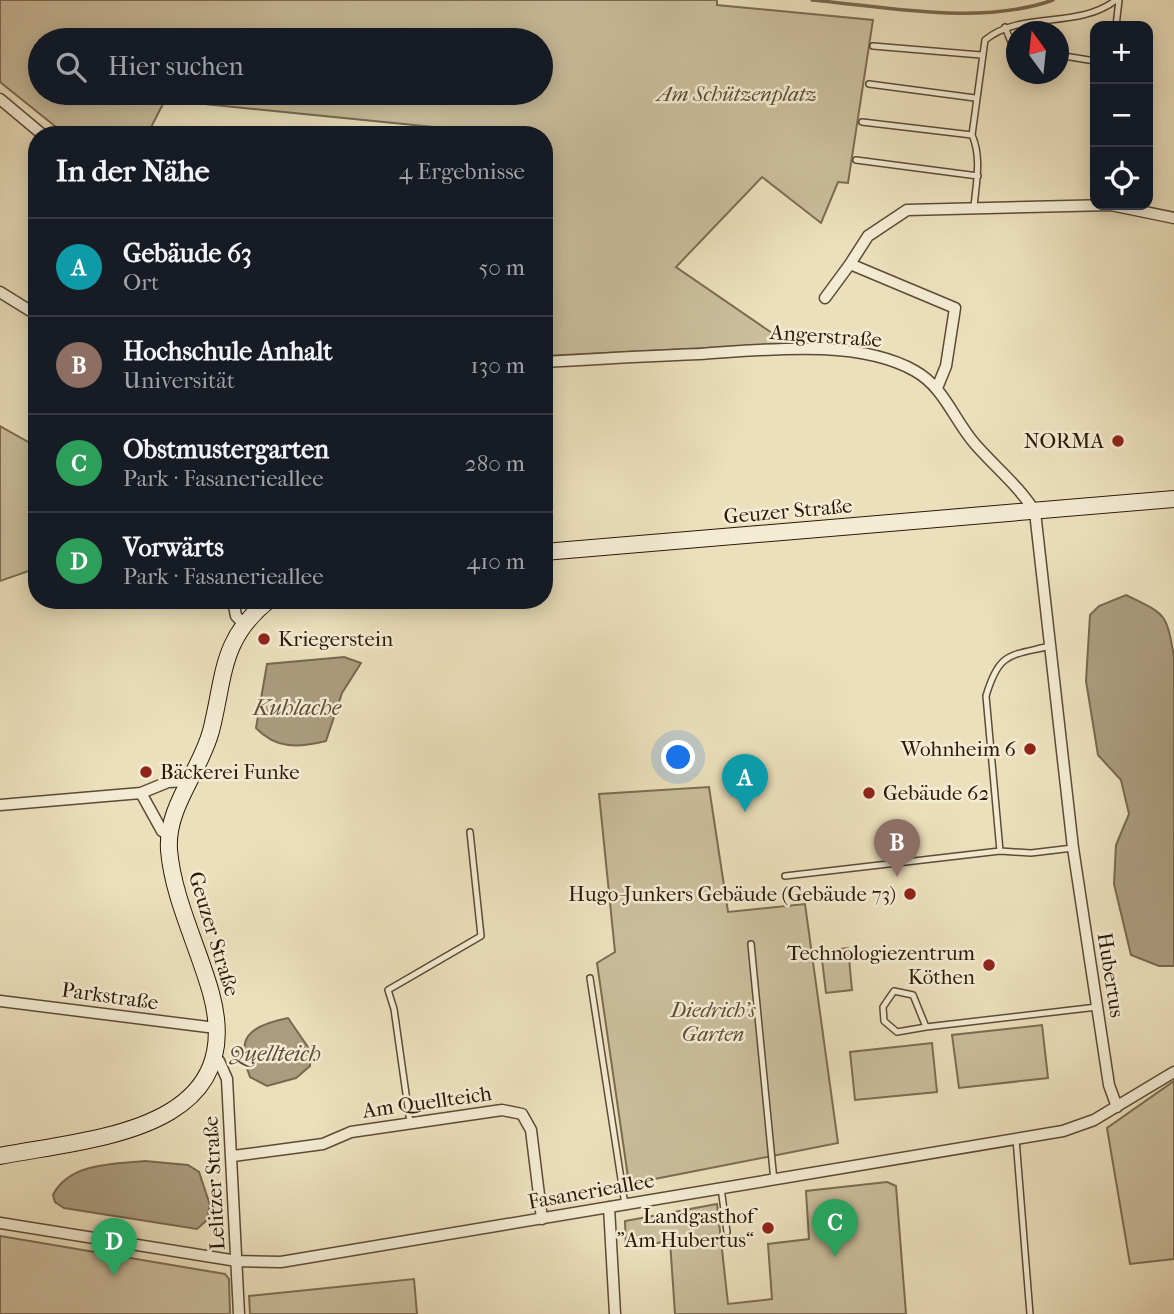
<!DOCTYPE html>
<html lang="de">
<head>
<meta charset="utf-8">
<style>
	body { margin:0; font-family:"IM FELL French Canon",serif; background:#242831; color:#f1f3f6 }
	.controls { position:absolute; right:21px; top:21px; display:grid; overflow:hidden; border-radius:14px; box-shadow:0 4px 18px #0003 }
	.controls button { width:63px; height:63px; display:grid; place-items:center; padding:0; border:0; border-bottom:2px solid #363941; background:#171b24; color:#f1f3f6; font:35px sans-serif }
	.compass { position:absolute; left:1006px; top:21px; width:63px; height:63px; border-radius:50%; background:#171b24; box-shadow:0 4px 18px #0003; rotate:345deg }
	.you { position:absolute; left:679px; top:758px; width:24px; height:24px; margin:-18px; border:5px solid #fff; border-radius:50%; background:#1a73e8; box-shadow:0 0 0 10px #1a73e833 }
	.badge { display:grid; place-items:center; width:46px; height:46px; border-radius:50%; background:#7c3aed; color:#fff; font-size:23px; font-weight:700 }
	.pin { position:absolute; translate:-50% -58px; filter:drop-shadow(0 2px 4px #0008) }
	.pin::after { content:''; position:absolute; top:37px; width:24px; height:21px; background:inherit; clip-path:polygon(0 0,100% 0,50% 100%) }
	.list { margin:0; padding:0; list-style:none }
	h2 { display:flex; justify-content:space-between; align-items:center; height:91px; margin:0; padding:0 28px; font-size:30px }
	h2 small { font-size:23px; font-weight:400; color:#9ea1a6 }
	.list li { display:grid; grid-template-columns:46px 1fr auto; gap:21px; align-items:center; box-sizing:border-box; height:98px; padding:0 28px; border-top:2px solid #363941 }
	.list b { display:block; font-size:26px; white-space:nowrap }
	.list p { margin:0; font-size:23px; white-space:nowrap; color:#9ea1a6 }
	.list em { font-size:23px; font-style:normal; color:#9ea1a6 }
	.icon { flex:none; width:38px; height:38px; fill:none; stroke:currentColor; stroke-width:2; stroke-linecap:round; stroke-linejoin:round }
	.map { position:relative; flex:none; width:1174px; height:1314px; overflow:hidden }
	.search { position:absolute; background:#171b24; box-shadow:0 4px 18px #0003; left:28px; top:28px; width:525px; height:77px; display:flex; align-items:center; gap:18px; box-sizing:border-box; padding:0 24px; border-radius:38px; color:#9ea1a6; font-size:26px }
	.panel { position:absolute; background:#171b24; box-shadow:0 4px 18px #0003; left:28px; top:126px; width:525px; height:483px; border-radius:28px }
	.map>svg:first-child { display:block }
	.green { fill:#cbbe9d; stroke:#7c6c52; stroke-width:2; fill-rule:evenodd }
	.water { fill:#ab9c7f; stroke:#78684f; stroke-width:2 }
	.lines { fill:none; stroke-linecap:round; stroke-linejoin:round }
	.stream { stroke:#78684f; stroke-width:3.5 }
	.service-casing { stroke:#5c4b35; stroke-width:8 }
	.minor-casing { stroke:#5c4b35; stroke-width:13 }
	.secondary-casing { stroke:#2c1908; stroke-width:18 }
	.service { stroke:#f3ebd3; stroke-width:5 }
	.minor { stroke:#f3ebd3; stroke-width:10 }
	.secondary { stroke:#f3ebd3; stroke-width:16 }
	.poi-dot { fill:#8f2418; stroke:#f3ebd3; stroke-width:2.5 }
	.labels { text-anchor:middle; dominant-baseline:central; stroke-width:5; stroke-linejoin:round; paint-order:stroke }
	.park-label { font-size:21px; font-style:italic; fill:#5c4b35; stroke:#f3ebd3 }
	.street-label { font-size:21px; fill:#2c1908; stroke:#f3ebd3 }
	.poi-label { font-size:21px; fill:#2c1908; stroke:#f3ebd3; text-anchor:end }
	.water-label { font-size:23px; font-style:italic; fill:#5f4d38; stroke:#f3ebd3 }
</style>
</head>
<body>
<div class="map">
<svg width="1174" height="1314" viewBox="0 0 1174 1314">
	<rect width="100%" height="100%" fill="#ece0bc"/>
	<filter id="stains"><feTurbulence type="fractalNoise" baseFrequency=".00286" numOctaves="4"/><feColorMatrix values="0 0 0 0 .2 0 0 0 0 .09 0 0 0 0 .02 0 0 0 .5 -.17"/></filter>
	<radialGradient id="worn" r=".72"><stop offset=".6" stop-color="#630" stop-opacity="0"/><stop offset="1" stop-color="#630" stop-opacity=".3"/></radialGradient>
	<path class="green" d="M0 0H717V5L873 20 848 183 838 182 821 223 762 177 676 267 788 344 544 356V135H441L443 128 165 100 147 135H66L0 82ZM40 40H541V93H40Z
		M0 426 37 447V568L0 581Z
		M709 787 728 912 805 904 838 1143 629 1184 597 963 615 952 599 794Z
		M848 948 852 990 826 993 821 951Z
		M1042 1025 1048 1078 959 1088 952 1035Z
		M932 1043 937 1092 855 1100 850 1052Z
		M1174 1081V1259L1130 1264 1107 1128Z
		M887 1182 896 1186 906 1314H675L670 1241 626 1248 625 1221 717 1204 728 1304 772 1299 768 1244 809 1239 806 1191Z
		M0 1236 225 1274 229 1279 230 1314H0Z
		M414 1279 417 1314H250L249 1296Z"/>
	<path class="water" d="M1126 595C1166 615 1166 611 1174 657V966H1159L1131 955 1114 884 1116 845 1129 814 1121 780 1098 755 1086 681 1090 615 1099 606Z
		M344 657 361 663 342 693 326 741C298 748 276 749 256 728L267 664Z
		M288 1018 310 1050V1066L296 1078 267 1086 250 1077C235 1038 248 1026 288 1018Z
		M145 1161 188 1165 199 1172 210 1205 207 1220 197 1229 64 1208 55 1202 53 1195C69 1163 113 1164 145 1161Z"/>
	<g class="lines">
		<path class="stream" d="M812 0C887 7 981 26 1053 0"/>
		<defs>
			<path id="service" d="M1116 26 1119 0
				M1005 27 1013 47 1016 48
				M873 46 981 55
				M1058 55 1095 61
				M869 84 975 98
				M862 122 972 135
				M856 160 978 176
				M974 207C976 183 982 158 972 135L985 40C1022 10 1077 30 1116 0
				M1050 646C1009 656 999 652 986 696L1000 851 1031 853 1073 848
				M785 876 1000 851
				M751 944 774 1181
				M590 978 625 1205
				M926 1027 897 1032 884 1021 883 1007 894 991 913 995 926 1027 1097 1007
				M410 1122 394 1009 388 990 481 936 470 832
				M1016 1139 1030 1314
				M721 1188 727 1232"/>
			<path id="minor" d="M0 99 43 135
				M850 264 868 236 907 210 1111 205 1174 218
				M0 292 37 315
				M825 298 850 264 955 308 946 366 937 388
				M544 362C596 359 647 356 699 354 763 350 857 338 915 371 944 387 954 420 975 444 995 467 1019 486 1035 512L1073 848 1109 1085 1117 1107
				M233 600 236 616 244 624
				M141 793 168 782 190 781
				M0 805 141 793 162 831 169 836
				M0 1001 216 1028
				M212 1058 219 1061 227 1079 239 1314
				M233 1156 323 1144 351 1132 502 1110 522 1114 531 1130 542 1219
				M609 1207 615 1314
				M0 1223 237 1261 281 1262 1063 1131 1094 1120 1174 1072"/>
			<path id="secondary" d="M544 552 1174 499
				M0 1156C92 1138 249 1132 211 993 198 946 173 898 169 850 166 807 200 772 211 731 225 676 220 639 269 600"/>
		</defs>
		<use href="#service" class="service-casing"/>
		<use href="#minor" class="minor-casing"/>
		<use href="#secondary" class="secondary-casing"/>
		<use href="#service" class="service"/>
		<use href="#minor" class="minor"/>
		<use href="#secondary" class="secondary"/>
	</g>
	<g class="poi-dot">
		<circle cx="1118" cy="441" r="7"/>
		<circle cx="264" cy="639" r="7"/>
		<circle cx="1030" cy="749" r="7"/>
		<circle cx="146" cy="772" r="7"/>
		<circle cx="869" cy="793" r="7"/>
		<circle cx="910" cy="894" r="7"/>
		<circle cx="989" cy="965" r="7"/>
		<circle cx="768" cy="1228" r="7"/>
	</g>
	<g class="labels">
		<g class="park-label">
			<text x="737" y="94">Am Schützenplatz</text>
			<text x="713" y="1010">Diedrich's<tspan x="713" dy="24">Garten</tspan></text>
		</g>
		<g class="street-label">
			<text transform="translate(826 336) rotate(4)">Angerstraße</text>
			<text transform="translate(788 511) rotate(-5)">Geuzer Straße</text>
			<text transform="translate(214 934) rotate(73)">Geuzer Straße</text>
			<text transform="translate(1111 975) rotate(81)">Hubertus</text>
			<text transform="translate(110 996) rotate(8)">Parkstraße</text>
			<text transform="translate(427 1102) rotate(-8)">Am Quellteich</text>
			<text transform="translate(214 1183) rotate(-93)">Lelitzer Straße</text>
			<text transform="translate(591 1191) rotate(-10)">Fasanerieallee</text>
		</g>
		<g class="poi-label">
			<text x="1104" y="441">NORMA</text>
			<text x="278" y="639" text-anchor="start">Kriegerstein</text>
			<text x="1016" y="749">Wohnheim 6</text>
			<text x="160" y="772" text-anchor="start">Bäckerei Funke</text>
			<text x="883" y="793" text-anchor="start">Gebäude 62</text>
			<text x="896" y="894">Hugo-Junkers Gebäude (Gebäude 73)</text>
			<text x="975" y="953">Technologiezentrum<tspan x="975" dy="24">Köthen</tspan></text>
			<text x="754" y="1216">Landgasthof<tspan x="754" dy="24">"Am Hubertus“</tspan></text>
		</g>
		<g class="water-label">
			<text x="297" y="707">Kuhlache</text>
			<text x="275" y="1053">Quellteich</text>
		</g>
	</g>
	<rect width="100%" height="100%" filter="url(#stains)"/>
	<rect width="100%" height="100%" fill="url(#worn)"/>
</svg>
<div class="controls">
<button>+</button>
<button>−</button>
<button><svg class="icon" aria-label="locate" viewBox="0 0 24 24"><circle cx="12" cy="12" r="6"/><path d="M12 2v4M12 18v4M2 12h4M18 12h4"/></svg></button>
</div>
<svg class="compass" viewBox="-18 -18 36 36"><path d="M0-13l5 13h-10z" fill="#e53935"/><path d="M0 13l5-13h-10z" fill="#9ea1a6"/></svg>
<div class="you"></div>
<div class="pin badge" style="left:745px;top:812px;background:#0f9aa8">A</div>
<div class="pin badge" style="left:897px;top:877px;background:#8d6e63">B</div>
<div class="pin badge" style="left:835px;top:1257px;background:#2e9e5b">C</div>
<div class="pin badge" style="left:114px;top:1276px;background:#2e9e5b">D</div>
<div class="search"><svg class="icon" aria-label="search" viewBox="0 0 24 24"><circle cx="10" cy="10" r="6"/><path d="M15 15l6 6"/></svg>Hier suchen</div>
<section class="panel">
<h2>In der Nähe<small>4 Ergebnisse</small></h2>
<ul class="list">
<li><span class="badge" style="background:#0f9aa8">A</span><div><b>Gebäude 63</b><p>Ort</p></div><em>50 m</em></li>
<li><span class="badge" style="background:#8d6e63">B</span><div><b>Hochschule Anhalt</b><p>Universität</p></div><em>130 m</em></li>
<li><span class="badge" style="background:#2e9e5b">C</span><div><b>Obstmustergarten</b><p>Park · Fasanerieallee</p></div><em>280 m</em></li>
<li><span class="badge" style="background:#2e9e5b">D</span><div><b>Vorwärts</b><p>Park · Fasanerieallee</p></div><em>410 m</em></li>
</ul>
</section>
</div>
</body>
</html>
